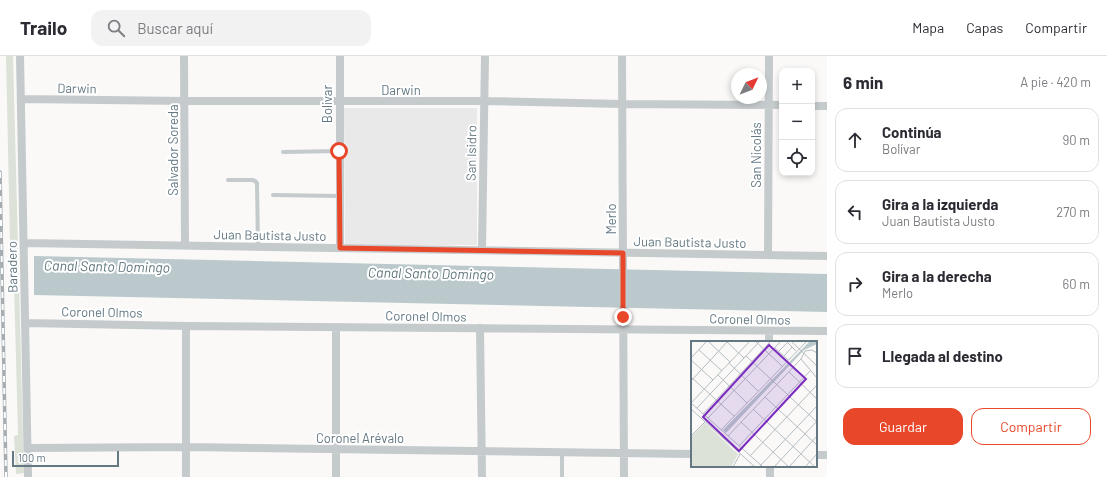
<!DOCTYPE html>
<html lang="es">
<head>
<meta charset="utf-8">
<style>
	body { margin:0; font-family:Barlow,sans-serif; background:#f2f2f3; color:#2b2b33 }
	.controls { position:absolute; right:12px; top:12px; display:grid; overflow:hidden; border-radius:8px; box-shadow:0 2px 6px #0003 }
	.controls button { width:36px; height:36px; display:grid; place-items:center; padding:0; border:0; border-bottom:1px solid #e1e1e2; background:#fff; color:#2b2b33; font:20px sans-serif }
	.compass { position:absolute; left:731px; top:12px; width:36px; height:36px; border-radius:50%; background:#fff; box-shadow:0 2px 6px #0003; rotate:47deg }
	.scale { position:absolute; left:12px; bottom:10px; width:107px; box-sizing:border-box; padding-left:4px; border:2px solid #647883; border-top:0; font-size:11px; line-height:14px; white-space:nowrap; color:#647883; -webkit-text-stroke:3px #fff; paint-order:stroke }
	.stop { position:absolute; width:12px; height:12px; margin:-9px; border:3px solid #e84729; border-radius:50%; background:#fff }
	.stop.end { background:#e84729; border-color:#fff; box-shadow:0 1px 4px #0008 }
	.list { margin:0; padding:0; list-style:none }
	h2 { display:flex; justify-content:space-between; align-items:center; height:52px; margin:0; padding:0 16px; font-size:17px }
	h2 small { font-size:13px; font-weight:400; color:#7c7c81 }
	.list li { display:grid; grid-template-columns:26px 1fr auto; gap:12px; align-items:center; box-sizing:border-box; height:64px; margin:0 8px 8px; padding:0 8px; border:1px solid #e1e1e2; border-radius:12px }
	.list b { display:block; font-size:15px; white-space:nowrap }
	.list p { margin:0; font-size:13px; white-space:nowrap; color:#7c7c81 }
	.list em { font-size:13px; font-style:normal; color:#7c7c81 }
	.actions { display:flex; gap:8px; padding:12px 16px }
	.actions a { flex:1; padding:9px 0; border:1px solid #e84729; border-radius:12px; text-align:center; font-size:14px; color:#e84729 }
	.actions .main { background:#e84729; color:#fff }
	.icon { flex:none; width:22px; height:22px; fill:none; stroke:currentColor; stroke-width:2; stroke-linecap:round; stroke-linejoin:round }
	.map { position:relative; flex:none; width:827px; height:421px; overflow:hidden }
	header { display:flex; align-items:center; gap:24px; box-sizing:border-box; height:56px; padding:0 20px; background:#fff; border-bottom:1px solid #e1e1e2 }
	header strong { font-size:19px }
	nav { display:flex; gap:22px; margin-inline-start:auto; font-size:14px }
	.search { width:280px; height:36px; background:#f2f2f3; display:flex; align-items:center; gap:10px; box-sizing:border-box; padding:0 14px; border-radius:12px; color:#7c7c81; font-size:15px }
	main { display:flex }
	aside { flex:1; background:#fff }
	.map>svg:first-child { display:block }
	.built { fill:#e8e9e8 }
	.green { fill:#dce2d8 }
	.water { fill:#bbc9cc }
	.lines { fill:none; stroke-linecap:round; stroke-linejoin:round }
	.lane { stroke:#c5cacd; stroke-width:4 }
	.street { stroke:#c5cacd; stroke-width:8 }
	.rail-casing { stroke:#a5adb2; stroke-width:3.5 }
	.rail { stroke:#fff; stroke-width:2; stroke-dasharray:6; stroke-linecap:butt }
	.route { stroke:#e84729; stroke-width:5 }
	.labels { text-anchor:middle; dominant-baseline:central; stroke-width:4; stroke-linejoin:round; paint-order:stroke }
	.street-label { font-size:13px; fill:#647883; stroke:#fff }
	.water-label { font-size:14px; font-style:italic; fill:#5f777c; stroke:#fff }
	.inset-road { fill:none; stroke:#b5bdc2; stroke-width:1 }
	.view { fill:#7b2cbf; fill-opacity:0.15; stroke:#7b2cbf; stroke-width:2 }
	.inset-edge { fill:none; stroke:#647883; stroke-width:2 }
</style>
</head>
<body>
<header>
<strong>Trailo</strong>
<div class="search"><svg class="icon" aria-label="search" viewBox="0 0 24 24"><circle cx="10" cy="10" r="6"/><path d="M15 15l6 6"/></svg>Buscar aquí</div>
<nav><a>Mapa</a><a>Capas</a><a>Compartir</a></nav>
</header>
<main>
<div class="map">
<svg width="827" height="421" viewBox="0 0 827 421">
	<rect width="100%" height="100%" fill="#faf9f7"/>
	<path class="built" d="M344 52H477V189H345Z"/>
	<path class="green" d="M6 0H13L24 417 16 418 14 380 18 379 13 188H10Z"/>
	<path class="water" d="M34 200 827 218V256L34 239Z"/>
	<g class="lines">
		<path class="lane" d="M283 96 339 95
			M228 124H252L255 125 257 127 258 190
			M273 139 339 140
			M562 421V397"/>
		<path class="street" d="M20 0 28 421
			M184 0 185 188
			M622 0 624 421
			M21 43 185 45H484L623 48 782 49
			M812 50H827
			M24 187 827 200
			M340 192V0
			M482 194 485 0
			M768 199 769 0
			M25 267 186 270 827 275
			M480 272 482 421
			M769 275V286
			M28 392 186 391 692 398
			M816 399H827
			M770 410V421
			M186 421V270
			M336 421V271"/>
		<defs>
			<path id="rail" d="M0 116 6 421"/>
		</defs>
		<use href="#rail" class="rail-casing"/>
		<use href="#rail" class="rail"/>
	</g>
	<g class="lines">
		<path class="route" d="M339 95 340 192 623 197V261"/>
	</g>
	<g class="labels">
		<g class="street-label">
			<text transform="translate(77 32) rotate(1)">Darwin</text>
			<text x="401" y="34">Darwin</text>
			<text transform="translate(327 48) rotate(-90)">Bolívar</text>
			<text transform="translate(173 94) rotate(-90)">Salvador Soreda</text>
			<text transform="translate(471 97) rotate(-89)">San Isidro</text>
			<text transform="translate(756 99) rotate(-90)">San Nicolás</text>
			<text transform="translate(611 163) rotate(-90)">Merlo</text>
			<text transform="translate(270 179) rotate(1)">Juan Bautista Justo</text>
			<text transform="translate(690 186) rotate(1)">Juan Bautista Justo</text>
			<text transform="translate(12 211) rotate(-91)">Baradero</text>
			<text transform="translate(102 256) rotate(1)">Coronel Olmos</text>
			<text transform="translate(426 260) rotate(1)">Coronel Olmos</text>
			<text transform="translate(750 263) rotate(1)">Coronel Olmos</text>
			<text x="360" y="382">Coronel Arévalo</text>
		</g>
		<g class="water-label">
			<text transform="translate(107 210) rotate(1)">Canal Santo Domingo</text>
			<text transform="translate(431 217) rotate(1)">Canal Santo Domingo</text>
		</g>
	</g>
	<g transform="translate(691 285)">
		<rect width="126" height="126" fill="#faf9f7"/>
		<path d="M14 82 47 113 40 126H0V96Z" fill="#dce2d8"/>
		<path d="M119 0H126V3L113 9 35 92 32 89Z" fill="#bbc9cc"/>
		<path class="inset-road" d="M17 0 39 21M64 0 91 25M95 0 105 10M100 0 126 25M36 1 53 17M84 7 97 19M8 9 31 30M88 10 97 1M55 15 126 81M93 15 101 6M0 17 16 0M110 18 126 37M0 19 22 39M38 22 67 50M98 31 126 58M27 34 56 62M0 36 43 75M0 40 37 0M74 56 126 104M0 62 72 126M0 62 59 0M6 67 69 0M0 68 64 126M62 68 124 126M12 73 80 0M17 77 90 0M50 81 98 126M30 89 116 0M0 95 14 81M37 95 110 18 114 10 121 9 126 12M48 105 119 30M59 115 126 44M42 126 49 113M68 126 126 65M83 126 126 80M98 126 126 95M114 126 126 113"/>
		<path class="view" d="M78 4 115 38 48 110 12 76Z"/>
		<rect width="126" height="126" class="inset-edge"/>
	</g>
</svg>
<div class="controls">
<button>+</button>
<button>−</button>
<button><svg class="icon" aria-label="locate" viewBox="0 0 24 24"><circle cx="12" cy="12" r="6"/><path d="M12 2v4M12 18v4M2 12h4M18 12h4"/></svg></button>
</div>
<svg class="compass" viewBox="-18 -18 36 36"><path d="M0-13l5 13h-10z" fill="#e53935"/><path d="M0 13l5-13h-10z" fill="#7c7c81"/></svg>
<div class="scale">100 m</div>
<div class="stop" style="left:339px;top:95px"></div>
<div class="stop end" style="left:623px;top:261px"></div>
</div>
<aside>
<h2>6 min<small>A pie · 420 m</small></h2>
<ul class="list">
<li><svg class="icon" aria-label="ahead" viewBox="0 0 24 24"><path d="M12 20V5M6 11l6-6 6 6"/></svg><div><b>Continúa</b><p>Bolívar</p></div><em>90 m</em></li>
<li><svg class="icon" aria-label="left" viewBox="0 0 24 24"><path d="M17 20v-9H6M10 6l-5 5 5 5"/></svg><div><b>Gira a la izquierda</b><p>Juan Bautista Justo</p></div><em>270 m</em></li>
<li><svg class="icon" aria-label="right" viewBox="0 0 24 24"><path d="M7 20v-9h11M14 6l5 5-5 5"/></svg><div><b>Gira a la derecha</b><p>Merlo</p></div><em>60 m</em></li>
<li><svg class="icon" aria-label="arrive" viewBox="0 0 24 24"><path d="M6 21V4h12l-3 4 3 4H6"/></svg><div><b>Llegada al destino</b></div></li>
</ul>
<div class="actions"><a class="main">Guardar</a><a>Compartir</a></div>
</aside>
</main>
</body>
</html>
